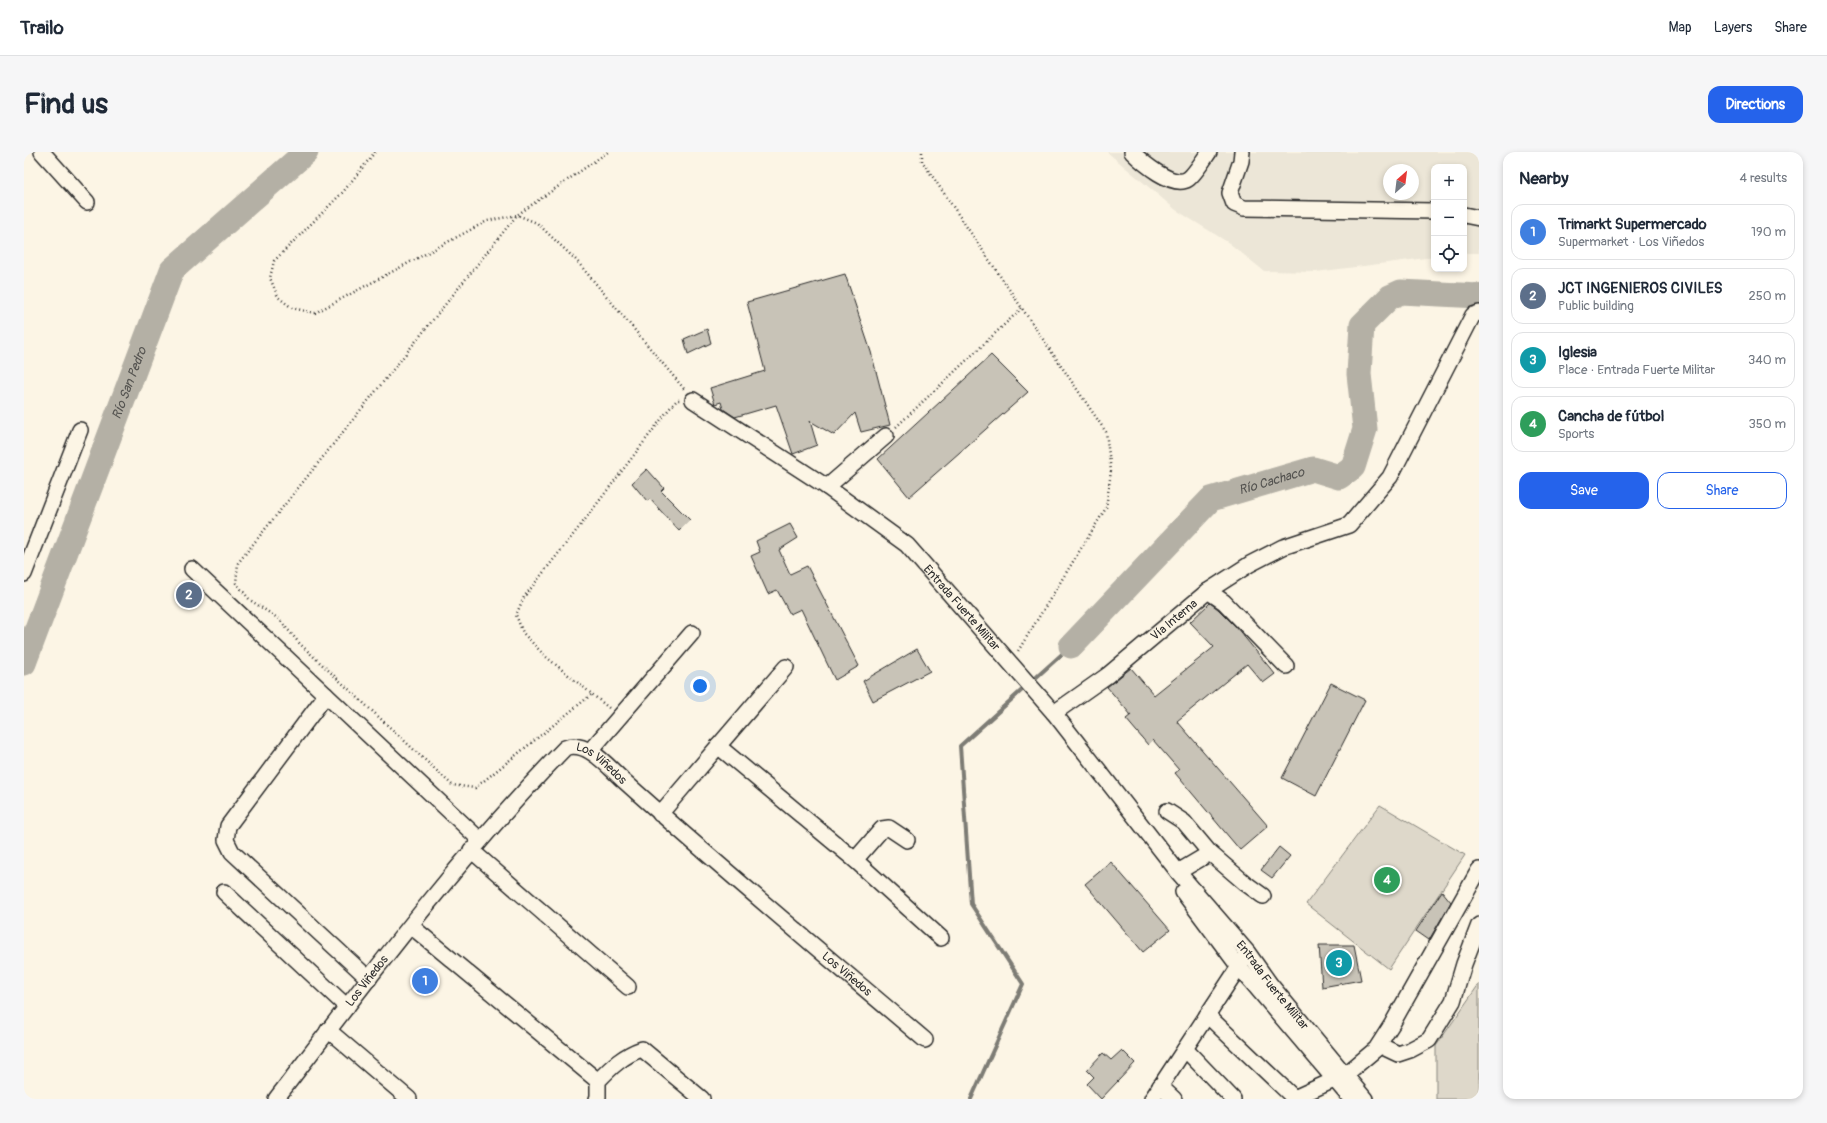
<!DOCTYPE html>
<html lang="en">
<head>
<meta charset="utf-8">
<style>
	body { margin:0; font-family:Pangolin,sans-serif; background:#f6f6f7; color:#1f2937 }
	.controls { position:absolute; right:12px; top:12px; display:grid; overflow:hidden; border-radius:8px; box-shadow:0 2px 6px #0003 }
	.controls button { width:36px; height:36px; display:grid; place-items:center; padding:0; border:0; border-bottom:1px solid #e0e1e3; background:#fff; color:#1f2937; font:20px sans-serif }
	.compass { position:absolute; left:1359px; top:12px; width:36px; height:36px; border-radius:50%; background:#fff; box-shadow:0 2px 6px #0003; rotate:28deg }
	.you { position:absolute; left:676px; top:534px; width:14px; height:14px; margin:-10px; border:3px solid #fff; border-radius:50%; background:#1a73e8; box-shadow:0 0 0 6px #1a73e833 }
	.badge { display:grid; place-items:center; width:26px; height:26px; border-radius:50%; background:#2563eb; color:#fff; font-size:13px; font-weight:700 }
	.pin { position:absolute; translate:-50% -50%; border:2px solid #fff; box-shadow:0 1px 4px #0006 }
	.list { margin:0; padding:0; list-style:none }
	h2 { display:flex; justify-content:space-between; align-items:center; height:52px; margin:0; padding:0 16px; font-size:17px }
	h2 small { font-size:13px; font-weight:400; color:#747a83 }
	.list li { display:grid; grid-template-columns:26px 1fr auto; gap:12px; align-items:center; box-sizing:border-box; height:56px; margin:0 8px 8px; padding:0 8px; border:1px solid #e0e1e3; border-radius:12px }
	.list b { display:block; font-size:15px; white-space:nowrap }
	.list p { margin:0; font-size:13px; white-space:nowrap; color:#747a83 }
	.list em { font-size:13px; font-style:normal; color:#747a83 }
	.actions { display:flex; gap:8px; padding:12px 16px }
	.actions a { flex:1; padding:9px 0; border:1px solid #2563eb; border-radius:12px; text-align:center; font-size:14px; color:#2563eb }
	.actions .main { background:#2563eb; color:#fff }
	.icon { flex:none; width:22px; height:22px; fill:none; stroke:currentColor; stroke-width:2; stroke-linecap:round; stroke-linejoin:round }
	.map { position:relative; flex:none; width:1455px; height:947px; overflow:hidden; border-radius:12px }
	header { display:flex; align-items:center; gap:24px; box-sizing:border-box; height:56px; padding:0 20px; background:#fff; border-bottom:1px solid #e0e1e3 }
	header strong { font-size:19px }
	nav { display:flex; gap:22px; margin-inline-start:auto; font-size:14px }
	.intro { display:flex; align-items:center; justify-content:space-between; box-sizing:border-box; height:96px; padding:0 24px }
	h1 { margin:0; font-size:28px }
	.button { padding:10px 18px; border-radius:12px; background:#2563eb; color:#fff; font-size:14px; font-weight:700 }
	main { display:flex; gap:24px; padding:0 24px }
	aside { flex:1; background:#fff; border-radius:12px; box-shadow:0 2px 6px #0003 }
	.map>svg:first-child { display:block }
	.built { fill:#ece6d7; fill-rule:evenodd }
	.green { fill:#ded8ca; stroke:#84827a }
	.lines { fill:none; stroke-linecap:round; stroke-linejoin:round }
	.stream { stroke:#7d7b74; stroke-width:4 }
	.river { stroke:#b4b0a5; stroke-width:25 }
	.building { fill:#c8c3b7; stroke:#2b2b2b }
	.minor-casing { stroke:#2b2b2b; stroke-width:18 }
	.path { stroke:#2b2b2b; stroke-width:2.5; stroke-dasharray:1 3; stroke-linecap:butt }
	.minor { stroke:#fcf5e5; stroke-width:15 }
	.labels { text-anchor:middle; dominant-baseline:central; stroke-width:3; stroke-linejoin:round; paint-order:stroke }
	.street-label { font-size:12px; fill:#2b2b2b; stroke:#fcf5e5 }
	.water-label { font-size:13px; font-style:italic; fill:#545350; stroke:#fcf5e5 }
</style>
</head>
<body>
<header>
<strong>Trailo</strong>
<nav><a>Map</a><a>Layers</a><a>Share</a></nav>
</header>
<div class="intro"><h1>Find us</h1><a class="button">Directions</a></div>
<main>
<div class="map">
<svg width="1455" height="947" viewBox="0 0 1455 947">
	<rect width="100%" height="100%" fill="#fcf5e5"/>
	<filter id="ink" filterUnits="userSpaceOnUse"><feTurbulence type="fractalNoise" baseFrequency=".025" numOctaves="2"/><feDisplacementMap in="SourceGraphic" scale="8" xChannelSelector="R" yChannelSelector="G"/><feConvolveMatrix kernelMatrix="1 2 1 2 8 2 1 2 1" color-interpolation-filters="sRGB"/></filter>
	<g filter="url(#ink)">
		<path class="built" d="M1083 0H1455V101H1440V15H1410V105L1292 120 1240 119 1205 91 1152 58ZM1365 18H1389V42H1365Z"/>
		<path class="green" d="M1356 653 1441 703 1365 817 1282 752Z
			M1455 832V947H1412V894Z"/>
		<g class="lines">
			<path class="stream" d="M947 947 999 832 947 752 936 594 1047 494"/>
			<g class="river">
				<path id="s1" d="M1047 494 1187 347 1289 317 1315 325 1329 315 1341 277 1335 222 1338 173 1366 145 1377 140 1455 144"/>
				<path id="s2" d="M0 511 148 118 282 0"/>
			</g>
		</g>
		<path class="building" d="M821 122 847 200 866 273 837 280 831 261 810 283 786 269 793 293 769 302 752 253 711 265 699 257 697 250 691 252 686 236 741 219 723 150Z
			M683 177 687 191 664 202 660 187Z
			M967 203 1004 240 885 345 854 307Z
			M623 317 640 336 637 339 666 368 655 379 626 347 623 349 608 331Z
			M766 372 774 386 755 398 766 422 783 414 835 514 811 528 777 457 766 462 753 438 744 442 727 404 736 400 732 389Z
			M1186 451 1194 457 1212 475 1251 522 1239 531 1223 512 1153 569 1244 674 1216 698 1151 621 1155 618 1129 588 1124 593 1102 567 1107 563 1083 535 1107 516 1130 543 1190 495 1166 470Z
			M893 497 906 519 849 549 839 529Z
			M1307 531 1341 548 1292 644 1258 626Z
			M1255 695 1266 704 1248 726 1237 718Z
			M1087 710 1146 778 1119 800 1061 732Z
			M1418 739 1427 750 1405 788 1392 779Z
			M1295 793H1330L1337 828 1298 835Z
			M400 821 409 828 402 837 393 830Z
			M1098 898 1111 911 1077 947 1063 932 1070 925 1063 918 1079 901 1087 908Z"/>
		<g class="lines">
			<defs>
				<g id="minor">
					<path d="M18 0 63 50"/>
					<path d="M1108 0C1118 10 1149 37 1164 27 1170 23 1180 7 1185 0"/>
					<path d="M1218 0 1217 9 1206 41 1210 52 1220 56 1410 59"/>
					<path d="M1440 63 1455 66"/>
					<path id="s3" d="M669 248 803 335 883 393 1030 561 1154 720 1224 801 1246 832 1341 947"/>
					<path d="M803 335 862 284"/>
					<path d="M168 417 456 688"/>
					<path d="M0 422 56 278"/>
					<path d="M1184 439 1200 450 1262 514"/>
					<path d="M302 543 204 674 202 688 208 700 345 827"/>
					<path id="s4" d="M1030 561 1084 523 1184 439 1226 412 1259 395 1325 373 1366 325 1449 163 1455 161"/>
					<path d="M694 594 831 708 917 786"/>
					<path d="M566 599 668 481"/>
					<path d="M1143 659 1160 670 1186 701 1221 731 1239 744"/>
					<path d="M636 662 762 515"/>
					<path d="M447 698 604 835"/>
					<path d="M831 708 858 677 865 676 883 688"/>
					<path d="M1154 720 1186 701"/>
					<path d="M200 740 323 855"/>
					<path d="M1159 740 1215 815 1327 947"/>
					<path d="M387 774 574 929"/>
					<path d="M1183 863 1269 945"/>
					<path d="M304 878 385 947"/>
					<path d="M1355 893 1374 902 1386 898 1405 888 1429 849 1440 812 1455 773"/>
					<path d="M1161 897 1209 947"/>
					<path d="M1136 934 1150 947"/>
					<path id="s5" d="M252 947C344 827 435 705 541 596 563 587 585 616 599 628 698 717 800 802 901 888"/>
					<path d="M573 947 574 945V929C587 915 600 903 618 897L678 947"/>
					<path d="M1128 947 1220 807"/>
					<path d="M1268 947 1321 923 1352 897 1368 872 1455 718"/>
				</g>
			</defs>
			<use href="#minor" class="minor-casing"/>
			<path class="path" d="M351 0 319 40 250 109 246 126 254 145 268 156 291 161 463 69 493 63 513 71 552 108 661 238
				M898 0V9L1082 280 1087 319 1082 356 994 499
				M872 275 998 156
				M567 543 451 636 428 633 276 492 255 467 226 448 212 431 214 411 493 63 584 0
				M585 556 521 504 499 481 492 463 500 445 560 369 645 257 653 248H657"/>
			<use href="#minor" class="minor"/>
		</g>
	</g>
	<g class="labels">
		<g class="street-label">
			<text stroke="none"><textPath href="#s3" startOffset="342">Entrada Fuerte Militar</textPath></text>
			<text stroke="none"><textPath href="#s4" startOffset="152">Vía Interna</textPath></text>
			<text stroke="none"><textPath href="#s5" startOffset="497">Los Viñedos</textPath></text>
			<text stroke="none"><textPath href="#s5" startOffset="821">Los Viñedos</textPath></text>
			<text stroke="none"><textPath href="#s5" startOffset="149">Los Viñedos</textPath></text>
			<text stroke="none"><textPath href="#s3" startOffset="831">Entrada Fuerte Militar</textPath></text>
		</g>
		<g class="water-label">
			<text stroke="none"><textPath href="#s2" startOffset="299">Río San Pedro</textPath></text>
			<text stroke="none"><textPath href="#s1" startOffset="266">Río Cachaco</textPath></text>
		</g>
	</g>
</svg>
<div class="controls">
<button>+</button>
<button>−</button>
<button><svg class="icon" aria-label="locate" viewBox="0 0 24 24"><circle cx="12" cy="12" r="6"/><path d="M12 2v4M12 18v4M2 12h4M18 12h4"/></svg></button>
</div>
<svg class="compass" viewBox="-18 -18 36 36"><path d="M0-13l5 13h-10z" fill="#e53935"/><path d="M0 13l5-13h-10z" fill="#747a83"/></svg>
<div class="you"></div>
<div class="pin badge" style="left:401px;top:829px;background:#3f7fe0">1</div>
<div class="pin badge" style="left:165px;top:443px;background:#5c6f8a">2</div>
<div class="pin badge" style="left:1315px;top:811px;background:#0f9aa8">3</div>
<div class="pin badge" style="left:1363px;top:728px;background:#2e9e5b">4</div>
</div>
<aside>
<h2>Nearby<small>4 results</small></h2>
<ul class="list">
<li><span class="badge" style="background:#3f7fe0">1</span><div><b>Trimarkt Supermercado</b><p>Supermarket · Los Viñedos</p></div><em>190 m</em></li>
<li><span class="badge" style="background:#5c6f8a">2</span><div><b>JCT INGENIEROS CIVILES</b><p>Public building</p></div><em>250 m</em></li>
<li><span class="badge" style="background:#0f9aa8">3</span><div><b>Iglesia</b><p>Place · Entrada Fuerte Militar</p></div><em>340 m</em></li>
<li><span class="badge" style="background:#2e9e5b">4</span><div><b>Cancha de fútbol</b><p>Sports</p></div><em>350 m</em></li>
</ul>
<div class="actions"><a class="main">Save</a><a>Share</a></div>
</aside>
</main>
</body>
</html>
